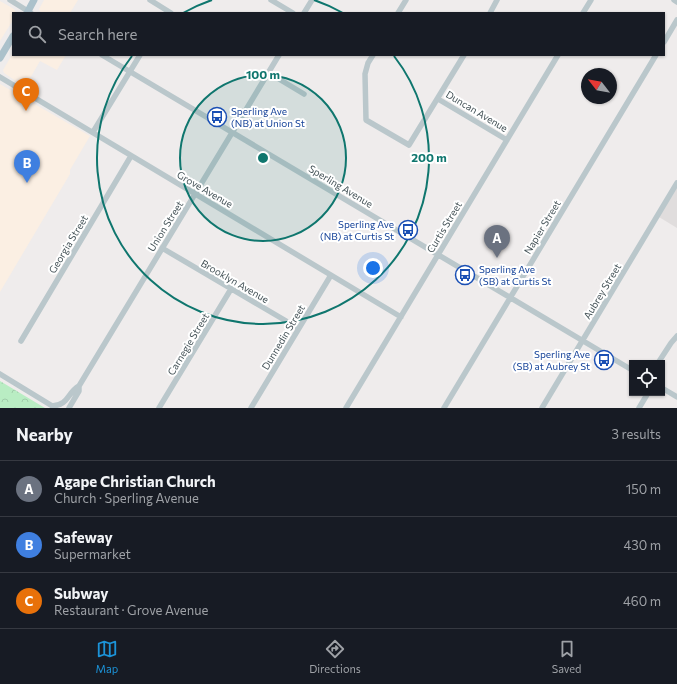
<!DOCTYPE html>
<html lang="en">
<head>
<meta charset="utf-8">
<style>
	body { margin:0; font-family:Commissioner,sans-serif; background:#242831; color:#f1f3f6 }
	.controls { position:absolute; right:12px; bottom:12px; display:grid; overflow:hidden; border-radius:0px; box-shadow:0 1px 3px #0004 }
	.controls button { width:36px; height:36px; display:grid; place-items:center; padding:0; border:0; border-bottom:1px solid #363941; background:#171b24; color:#f1f3f6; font:20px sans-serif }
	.compass { position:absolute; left:581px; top:68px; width:36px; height:36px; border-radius:50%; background:#171b24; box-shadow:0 1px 3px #0004; rotate:301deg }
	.you { position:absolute; left:373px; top:268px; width:14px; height:14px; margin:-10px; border:3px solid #fff; border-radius:50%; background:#1a73e8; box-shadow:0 0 0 6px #1a73e833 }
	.badge { display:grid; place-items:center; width:26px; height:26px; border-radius:50%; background:#1c93d8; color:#fff; font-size:13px; font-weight:700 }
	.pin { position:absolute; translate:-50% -33px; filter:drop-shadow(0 1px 2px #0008) }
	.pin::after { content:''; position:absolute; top:21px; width:14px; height:12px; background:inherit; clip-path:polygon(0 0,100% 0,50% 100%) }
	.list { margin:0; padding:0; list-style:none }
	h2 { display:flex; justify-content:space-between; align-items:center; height:52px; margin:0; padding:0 16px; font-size:17px }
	h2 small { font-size:13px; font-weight:400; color:#9ea1a6 }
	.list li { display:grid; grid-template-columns:26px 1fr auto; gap:12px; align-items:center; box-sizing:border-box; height:56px; padding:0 16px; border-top:1px solid #363941 }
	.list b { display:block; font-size:15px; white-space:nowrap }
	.list p { margin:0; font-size:13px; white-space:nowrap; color:#9ea1a6 }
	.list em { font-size:13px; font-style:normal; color:#9ea1a6 }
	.icon { flex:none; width:22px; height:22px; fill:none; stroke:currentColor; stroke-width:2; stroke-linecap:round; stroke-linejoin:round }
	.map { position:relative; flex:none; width:677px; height:408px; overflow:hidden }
	.search { position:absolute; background:#171b24; box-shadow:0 1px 3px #0004; left:12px; right:12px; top:12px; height:44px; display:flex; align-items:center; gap:10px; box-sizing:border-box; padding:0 14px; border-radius:0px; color:#9ea1a6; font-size:15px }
	.sheet { height:220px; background:#171b24 }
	nav { display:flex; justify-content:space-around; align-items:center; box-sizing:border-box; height:56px; border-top:1px solid #363941; background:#171b24; font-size:11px; color:#9ea1a6 }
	nav a { display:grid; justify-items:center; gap:2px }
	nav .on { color:#1c93d8 }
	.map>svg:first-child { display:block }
	.commercial { fill:#fbefe3 }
	.education { fill:#e0dddd }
	.park { fill:url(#park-crowns) }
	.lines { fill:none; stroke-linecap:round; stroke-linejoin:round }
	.minor { stroke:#bac7cb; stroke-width:5.5 }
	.major { stroke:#abc1cb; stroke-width:7 }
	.ring { fill:none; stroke:#0f766e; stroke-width:2 }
	.labels { text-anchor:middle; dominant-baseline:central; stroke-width:4; stroke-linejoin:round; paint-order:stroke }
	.transit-label { font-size:10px; fill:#164399; stroke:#fff; text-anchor:start }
	.street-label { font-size:10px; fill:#455358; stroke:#fff }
	.centre { fill:#0f766e; stroke:#fff; stroke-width:2 }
	.ring-label { font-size:12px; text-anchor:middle; font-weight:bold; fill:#0f766e; stroke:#fff; stroke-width:4; stroke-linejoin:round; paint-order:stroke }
</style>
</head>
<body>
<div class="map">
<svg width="677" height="408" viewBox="0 0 677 408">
	<defs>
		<pattern id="park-crowns" width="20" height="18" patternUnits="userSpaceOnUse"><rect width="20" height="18" fill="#b9edc3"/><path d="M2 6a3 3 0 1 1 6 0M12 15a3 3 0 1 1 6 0" fill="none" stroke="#a0cdaa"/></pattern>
	</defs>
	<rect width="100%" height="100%" fill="#efecec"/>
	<path class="commercial" d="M44 0H78L70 13H41L39 9Z
		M0 1 14 9 16 13H13V20L0 41Z
		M13 53V55H66L57 70 40 61 25 87 4 73 3 70Z
		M0 84 90 136 70 170V174L0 292Z"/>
	<path class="education" d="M677 188V228L659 217Z"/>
	<path class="park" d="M0 381 45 408H0Z"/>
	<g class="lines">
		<path class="minor" d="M10 0 31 13
			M150 0 171 13
			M271 0 293 13
			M674 0 677 2
			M304 13 312 0
			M398 13 406 0
			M490 13 497 0
			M583 13 591 0
			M664 42 677 20
			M102 55 632 370
			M373 55 368 63 365 74 366 120 409 145 464 55
			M269 73 304 94
			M0 77 401 317
			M438 99 507 140
			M93 132 140 55
			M162 248 298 328
			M21 341 131 156
			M658 363 671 343 677 336
			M0 374 54 407
			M662 388 677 397
			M52 406C69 405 67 393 79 386L279 55
			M69 408 79 391V386
			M159 408 231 289
			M251 408 331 275
			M346 408 558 55
			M444 408 656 55
			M542 408 677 183
			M639 408 648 393"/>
		<path class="major" d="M27 13 34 0
			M0 58 13 36"/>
	</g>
	<circle cx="263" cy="158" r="83" fill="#0f766e" fill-opacity=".12"/>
	<g class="ring">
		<circle cx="263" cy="158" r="83"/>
		<path d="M183 13A166 166 0 0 1 212 0M314 0A166 166 0 0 1 343 13M394 56A166 166 0 1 1 132 56"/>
	</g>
	<defs>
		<symbol id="bus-ring" viewBox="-11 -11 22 22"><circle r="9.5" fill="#fff" stroke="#1a4fb4" stroke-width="1.5"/><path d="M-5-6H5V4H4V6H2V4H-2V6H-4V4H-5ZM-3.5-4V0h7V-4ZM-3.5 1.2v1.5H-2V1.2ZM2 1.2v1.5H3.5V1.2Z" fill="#1a4fb4"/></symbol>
	</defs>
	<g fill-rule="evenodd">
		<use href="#bus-ring" x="206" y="106" width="22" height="22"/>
		<use href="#bus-ring" x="397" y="219" width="22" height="22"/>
		<use href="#bus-ring" x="454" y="264" width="22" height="22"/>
		<use href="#bus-ring" x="593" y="349" width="22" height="22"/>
	</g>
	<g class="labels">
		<g class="transit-label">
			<text x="231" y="111">Sperling Ave<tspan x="231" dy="12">(NB) at Union St</tspan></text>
			<text x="394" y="224" text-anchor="end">Sperling Ave<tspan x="394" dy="12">(NB) at Curtis St</tspan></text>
			<text x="479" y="269">Sperling Ave<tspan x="479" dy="12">(SB) at Curtis St</tspan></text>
			<text x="590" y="354" text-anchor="end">Sperling Ave<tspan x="590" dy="12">(SB) at Aubrey St</tspan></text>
		</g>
		<g class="street-label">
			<text transform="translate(477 111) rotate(31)">Duncan Avenue</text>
			<text transform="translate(341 186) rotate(31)">Sperling Avenue</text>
			<text transform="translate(205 189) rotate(30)">Grove Avenue</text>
			<text transform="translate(165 226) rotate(-58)">Union Street</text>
			<text transform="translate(444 227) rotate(-59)">Curtis Street</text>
			<text transform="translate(542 227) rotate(-59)">Napier Street</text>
			<text transform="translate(68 244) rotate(-59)">Georgia Street</text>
			<text transform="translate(235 281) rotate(30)">Brooklyn Avenue</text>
			<text transform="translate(602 291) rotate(-59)">Aubrey Street</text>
			<text transform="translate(283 337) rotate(-59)">Dunnedin Street</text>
			<text transform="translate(188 344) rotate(-59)">Carnegie Street</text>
		</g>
	</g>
	<circle cx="263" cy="158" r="6" class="centre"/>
	<g class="ring-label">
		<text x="263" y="79">100 m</text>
		<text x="429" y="162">200 m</text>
	</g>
</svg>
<div class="controls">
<button><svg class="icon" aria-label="locate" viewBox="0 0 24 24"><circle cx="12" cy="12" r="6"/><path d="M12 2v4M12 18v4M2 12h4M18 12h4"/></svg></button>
</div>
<svg class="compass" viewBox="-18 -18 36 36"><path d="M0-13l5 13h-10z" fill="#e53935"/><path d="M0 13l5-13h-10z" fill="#9ea1a6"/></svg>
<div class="you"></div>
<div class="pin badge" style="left:497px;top:258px;background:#6b7280">A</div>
<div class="pin badge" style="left:27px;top:183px;background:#3f7fe0">B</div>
<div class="pin badge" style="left:26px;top:111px;background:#e8710a">C</div>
<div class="search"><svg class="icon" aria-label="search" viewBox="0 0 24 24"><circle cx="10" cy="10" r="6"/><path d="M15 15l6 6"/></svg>Search here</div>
</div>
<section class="sheet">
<h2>Nearby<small>3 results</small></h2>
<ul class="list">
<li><span class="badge" style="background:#6b7280">A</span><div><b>Agape Christian Church</b><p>Church · Sperling Avenue</p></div><em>150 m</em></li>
<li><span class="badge" style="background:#3f7fe0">B</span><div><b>Safeway</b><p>Supermarket</p></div><em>430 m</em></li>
<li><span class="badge" style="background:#e8710a">C</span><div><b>Subway</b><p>Restaurant · Grove Avenue</p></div><em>460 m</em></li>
</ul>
</section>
<nav>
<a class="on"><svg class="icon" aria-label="map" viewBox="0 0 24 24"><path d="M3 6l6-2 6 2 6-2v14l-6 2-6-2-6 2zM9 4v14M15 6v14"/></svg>Map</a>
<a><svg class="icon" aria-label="directions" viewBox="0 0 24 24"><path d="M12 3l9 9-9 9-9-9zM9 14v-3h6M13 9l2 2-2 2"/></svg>Directions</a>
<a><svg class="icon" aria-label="saved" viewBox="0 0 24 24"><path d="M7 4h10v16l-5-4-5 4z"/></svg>Saved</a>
</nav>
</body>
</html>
